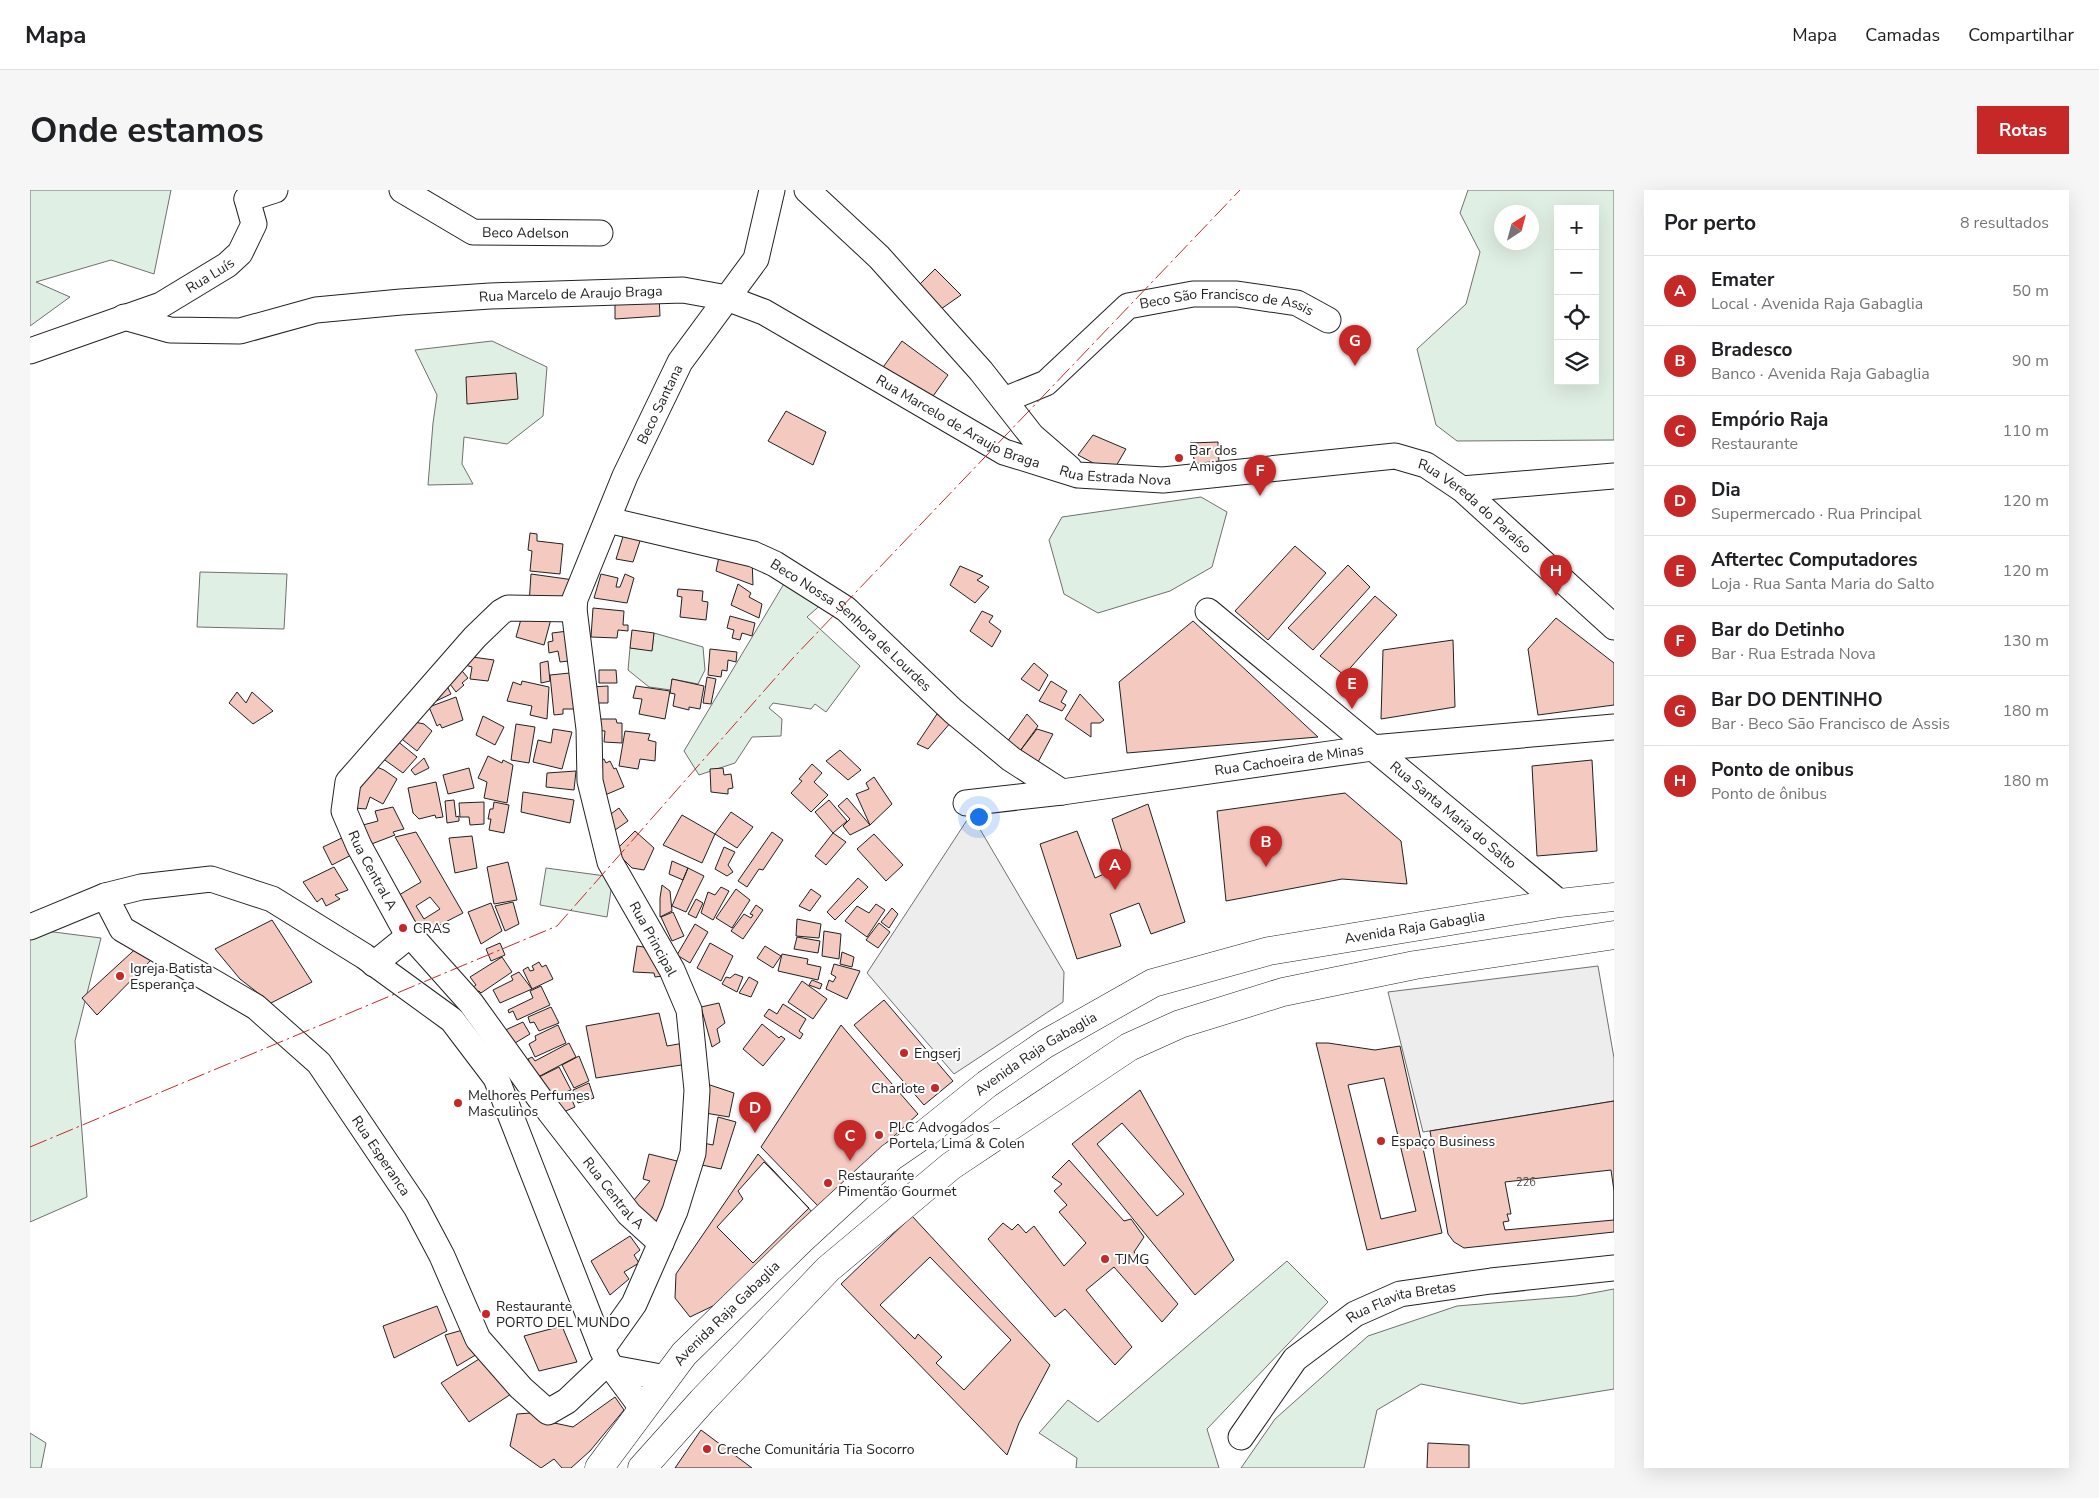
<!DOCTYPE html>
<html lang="pt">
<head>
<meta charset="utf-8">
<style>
	body { margin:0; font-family:"Nunito Sans",sans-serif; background:#f6f6f6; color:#202124 }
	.controls { position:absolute; right:15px; top:15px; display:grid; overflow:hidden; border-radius:0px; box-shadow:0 5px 20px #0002 }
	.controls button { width:45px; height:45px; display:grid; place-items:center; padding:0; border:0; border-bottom:1px solid #e0e0e0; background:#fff; color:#202124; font:25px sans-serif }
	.compass { position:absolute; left:1464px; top:15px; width:45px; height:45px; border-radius:50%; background:#fff; box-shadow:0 5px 20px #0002; rotate:36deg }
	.you { position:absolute; left:948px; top:626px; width:18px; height:18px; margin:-12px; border:4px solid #fff; border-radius:50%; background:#1a73e8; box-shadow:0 0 0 8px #1a73e833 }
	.badge { display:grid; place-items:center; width:32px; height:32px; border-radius:50%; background:#c62828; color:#fff; font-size:16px; font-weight:700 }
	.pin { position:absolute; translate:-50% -41px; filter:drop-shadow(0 1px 2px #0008) }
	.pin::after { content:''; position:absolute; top:26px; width:18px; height:15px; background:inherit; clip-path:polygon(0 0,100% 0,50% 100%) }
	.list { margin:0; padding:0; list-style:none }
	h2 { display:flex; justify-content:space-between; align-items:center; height:65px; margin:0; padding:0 20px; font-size:21px }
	h2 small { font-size:16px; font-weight:400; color:#757577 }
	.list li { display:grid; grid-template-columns:32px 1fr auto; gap:15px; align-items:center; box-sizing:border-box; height:70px; padding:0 20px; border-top:1px solid #e0e0e0 }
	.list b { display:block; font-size:19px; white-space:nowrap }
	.list p { margin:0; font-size:16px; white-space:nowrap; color:#757577 }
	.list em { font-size:16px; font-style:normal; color:#757577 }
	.icon { flex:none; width:28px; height:28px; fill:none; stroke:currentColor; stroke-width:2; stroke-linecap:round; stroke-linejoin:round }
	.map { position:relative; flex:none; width:1584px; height:1278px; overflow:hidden; border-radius:0px }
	header { display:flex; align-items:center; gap:30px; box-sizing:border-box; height:70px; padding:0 25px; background:#fff; border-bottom:1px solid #e0e0e0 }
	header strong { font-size:24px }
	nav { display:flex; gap:28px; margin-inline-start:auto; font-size:18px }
	.intro { display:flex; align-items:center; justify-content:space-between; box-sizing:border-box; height:120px; padding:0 30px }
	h1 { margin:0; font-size:35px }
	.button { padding:12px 22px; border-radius:0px; background:#c62828; color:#fff; font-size:18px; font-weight:700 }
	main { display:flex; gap:30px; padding:0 30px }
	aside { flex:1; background:#fff; border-radius:0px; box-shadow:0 5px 20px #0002 }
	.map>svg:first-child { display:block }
	.green { fill:#e0efe3; stroke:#6f6f6f; fill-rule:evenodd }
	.parking { fill:#ededed; stroke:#6f6f6f }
	.building { fill:#f3c9c0; stroke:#222; fill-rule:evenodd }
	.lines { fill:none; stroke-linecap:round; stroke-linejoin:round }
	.minor-casing { stroke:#222; stroke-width:27 }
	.major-casing { stroke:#222; stroke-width:29 }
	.minor { stroke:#fff; stroke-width:25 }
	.major { stroke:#fff; stroke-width:28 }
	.power { stroke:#c62828; stroke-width:1; stroke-dasharray:18 4 2.5 4; stroke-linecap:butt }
	.poi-dot { fill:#c62828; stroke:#fff; stroke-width:2 }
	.labels { text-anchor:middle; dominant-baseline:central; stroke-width:4; stroke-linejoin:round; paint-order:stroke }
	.number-label { font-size:11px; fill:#564c4a }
	.street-label { font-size:14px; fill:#222; stroke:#fff }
	.poi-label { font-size:14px; fill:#222; stroke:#fff; text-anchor:start }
</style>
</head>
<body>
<header>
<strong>Mapa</strong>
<nav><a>Mapa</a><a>Camadas</a><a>Compartilhar</a></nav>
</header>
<div class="intro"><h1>Onde estamos</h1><a class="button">Rotas</a></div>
<main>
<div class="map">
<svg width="1584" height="1278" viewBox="0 0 1584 1278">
	<rect width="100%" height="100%" fill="#fff"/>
	<path class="green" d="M0 0H141L124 84 81 70 6 92 40 107 0 136Z
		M1438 0H1584V250L1427 251 1406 235 1387 159 1436 114 1450 62 1430 23ZM1528 19H1565V191H1528ZM1472 22H1502V52H1472Z
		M462 151 517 177 513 226 477 254 434 247 432 274 443 294 398 295 403 233 407 205 385 160Z
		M1171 307 1197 322 1182 377 1140 401 1068 423 1034 404 1019 350 1032 327Z
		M170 382 257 384 254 439 167 437Z
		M758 387 795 411 777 427 830 476 796 522 785 514 781 519 743 513 739 518 752 529 751 546 722 547 705 573 669 585 654 561Z
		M624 443 673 457 675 480 668 494 642 489 641 500 619 497 598 480 600 458 622 460Z
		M516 678 583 687 577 727 510 715Z
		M0 739 71 748 45 851 57 1007 0 1032Z
		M1257 1071 1298 1112 1177 1239 1189 1278H1046L1047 1268 1009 1243 1038 1210 1068 1232Z
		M1584 1099V1199L1492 1214 1391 1194 1347 1220 1334 1278H1211L1245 1229 1338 1146 1427 1116 1546 1106Z
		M0 1243 16 1253 11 1278H0Z"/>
	<path class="parking" d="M941 624 1034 782 1033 812 924 884 837 783Z
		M1568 776 1584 868V911L1393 942 1358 802Z"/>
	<path class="building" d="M905 79 931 105 911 119 889 95Z
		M629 106 630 126 585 129V109Z
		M872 151 918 185 901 209 851 180Z
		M486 183 488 209 437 214 436 187Z
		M756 221 796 242 783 275 738 251Z
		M1063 245 1096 259 1082 283 1048 265Z
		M1188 252 1189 273 1166 277 1160 253Z
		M596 337 613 342 603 372 586 369Z
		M500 343 507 344V351L533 354 530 384 500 381 502 361 498 360Z
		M1265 356 1296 383 1238 450 1205 421Z
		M690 362 722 368 723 395 686 381Z
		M1318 375 1340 397 1283 460 1258 438Z
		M930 376 953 386 947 390 959 397 945 413 920 395Z
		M501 384 544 390 536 416 499 414Z
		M571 384 588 388 586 397H590L595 384 604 388 597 413 564 408Z
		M708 394 721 403 719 407 732 414 729 428 701 415Z
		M648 399 673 401 672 411 678 412 676 430 650 427 652 407 647 406Z
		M1345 406 1367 425 1314 485 1290 466Z
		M563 418 594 421 593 435H598V441L588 440 587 448 561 447Z
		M952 421 963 426 959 432 971 441 962 457 940 441Z
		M493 422 521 429 514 455 486 447Z
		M700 426 725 433 722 446 712 443 710 450 702 448 704 440 697 438Z
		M1526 428 1584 473V515L1508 525 1498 459Z
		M1163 431 1288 547 1097 563 1089 492Z
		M602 440 624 443 622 461 600 458Z
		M538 441 547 470 530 472 528 461 519 463 518 452 523 451 522 443Z
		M1423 450 1425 517 1351 529 1353 460Z
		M680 459 707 462 706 472 698 470 697 481 692 480 691 487 678 485Z
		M435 466 464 470 458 491 440 489 442 477 435 475Z
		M518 471 520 491 511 493 510 473Z
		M1004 473 1018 485 1009 501 991 489Z
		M428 476 438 488 432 493 434 495 426 502 414 486Z
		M569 480H586L587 493H569Z
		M540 483 544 519H533V524L524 525 520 485Z
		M677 487 686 489 681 514 673 513Z
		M642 489 674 496 670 519 659 517V520L643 516 645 504 640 503Z
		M492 491 519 497 517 529 500 525 502 516 477 511 483 492 491 495Z
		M1021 491 1037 501 1031 512 1036 515 1032 521 1009 511Z
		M416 494 421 504 404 512Z
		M578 496V513H561V497Z
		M606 496 640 501 635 529 609 524 612 509 603 508Z
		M207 502 216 513 222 502 243 521 223 534 199 513Z
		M1050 504 1074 530 1070 533H1061V547L1035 529Z
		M426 507 433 530 412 538 410 534 407 536 399 517Z
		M907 524 921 532 898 559 887 554Z
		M997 524 1008 536 990 561 977 552Z
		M453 526 474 537 465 555 446 545Z
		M561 529H586L587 533H592V553L574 552 575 541 561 540Z
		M380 531 394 534 402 541 387 561 368 546Z
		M486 534 505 537 499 573 481 570Z
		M523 539 542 542 532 579 503 572 508 550 521 553Z
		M1007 539 1023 544 1007 574 990 561Z
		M595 541 620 544 618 550 626 552 625 571 610 569 608 579 589 576Z
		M366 550 387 567 373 583 352 568Z
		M810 560 831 580 818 590 796 571Z
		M458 566 472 573 473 570 483 575 477 613 454 608 457 592 448 588Z
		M394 568 399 578 385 585 381 580Z
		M574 569 576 573 580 571 584 579 586 578 594 597 575 605 567 571Z
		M1562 570 1567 661 1507 666 1502 576Z
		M782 574 792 583 784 592 798 605 781 622 761 603 772 591 769 589Z
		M342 575 354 580 367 589 353 614 340 607 336 619 325 618 331 591Z
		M439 578 444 598 418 604 413 585Z
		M693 578 694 585 701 584 703 598 698 599V604L681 602 680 579Z
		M546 581 544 600 516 597 517 583Z
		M844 587 862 614 840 635 826 604 839 599 836 593Z
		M406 592 413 627 406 628 405 625 389 629 383 623 378 598Z
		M493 602 544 610 540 633 491 622Z
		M1315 603 1371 651 1377 694 1312 689 1196 711 1187 621Z
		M817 608 840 635 820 645 813 636 820 629 808 616Z
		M424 610 426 627 429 626V631L417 633 415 611Z
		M799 610 817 631 803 643 785 622Z
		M454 612V634L440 635 439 627H430L429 613Z
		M464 612 479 615 474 643 459 640 461 629H458L460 619H463Z
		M1118 614 1155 732 1121 744 1109 713 1080 724 1091 756 1047 769 1010 654 1047 641 1065 688 1096 674 1082 629Z
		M363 617 374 639 363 642 365 645 339 655 333 635 348 631 345 621Z
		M589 618 598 631 578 645 574 629Z
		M701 622 723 637 707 658 685 644Z
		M652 625 685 644 672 673 633 655Z
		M605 641 624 658 614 680 602 678 585 661Z
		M386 642 433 723 392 744 369 705 391 692 365 647ZM400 707 410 719 394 729 386 716Z
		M742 642 753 650 733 680 729 679 717 697 708 691Z
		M803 643 816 652 796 675 785 666Z
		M844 644 873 675 856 691 827 659Z
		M318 645 327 662 302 675 293 657Z
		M442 646 447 678 425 683 419 648Z
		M694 657 705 662 698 675 703 682 697 686 685 679Z
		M642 671 658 678 653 690 639 684Z
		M478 672 487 710 464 714 457 677Z
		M304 677 318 700 305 705 310 709 296 716 292 708 287 712 273 692Z
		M658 678 674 686 656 722 642 716Z
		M828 688 838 697 805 730 797 722Z
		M632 695 640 701 642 721 630 727V708Z
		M691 697 699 701 683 730 671 723 678 702 685 705Z
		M706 699 720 710 702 738 686 728Z
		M781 699 791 706 780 721 769 716Z
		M666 709 673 713 666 728 658 724Z
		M483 712 489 734 475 741 465 716Z
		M461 713 472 741 451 754 438 722Z
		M846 714 855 720 837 747 815 731 827 716 839 723Z
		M726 715 733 720 713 749 701 741 714 724 721 728 723 725 720 724Z
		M862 718 868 724 859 738 851 732Z
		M643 722 654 746 642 751 631 727Z
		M767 729 791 734 789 748 766 746Z
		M242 730 282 792 241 813 210 789 185 759Z
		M849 733 860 742 848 758 836 750Z
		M665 734 678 742 660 773 647 765Z
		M794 741 811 744 809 769 792 766Z
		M767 747 790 751 788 763 764 759Z
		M113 752 127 764 67 825 52 808Z
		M470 753 475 765 461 771 456 759Z
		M680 753 703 766 691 791 667 778Z
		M607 756 627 759 633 786 625 787 624 783 603 782Z
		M735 756 751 766 743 778 727 768Z
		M812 762 824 767 822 777 810 774Z
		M752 764 778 769 777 774 791 777 788 790 748 781Z
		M472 767 482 782 451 803 449 801 445 803 442 798 446 795 440 787Z
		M509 772 512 777 516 775 523 789 502 799 493 780 498 777 500 781 504 780 502 776Z
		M804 774 830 781 817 809 796 799 799 790 803 792 806 787 801 784Z
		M489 782 502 799 470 813 463 800 483 790 481 786Z
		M705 784 713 787 707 802 692 794 696 787 700 788Z
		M719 787 728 792 721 807 709 803Z
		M782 790 792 794 790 799 779 795Z
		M772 791 797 809 783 829 758 812Z
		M511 796 520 815 487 830 483 821 479 823 478 820 503 808 500 801Z
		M854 810 923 891 894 915 824 835Z
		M689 813 695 833 687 839 690 852 682 857 671 817Z
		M753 814 776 829 769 841 773 844 770 849 734 826 739 819 747 824Z
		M521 817 529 833 509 841 504 832 500 833 498 827Z
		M629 823 637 856 654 853 658 874 566 888 556 836Z
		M493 832 500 844 480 856 471 842Z
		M732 834 749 848 751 846 755 849 733 876 713 859Z
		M528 835 536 853 505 867 499 854 506 850 505 846Z
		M811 835 888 924 788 1016 731 957Z
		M539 853 546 867 508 887 493 874 499 871 498 869 502 867 505 871Z
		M1286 853H1298L1345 860 1370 856 1412 1043 1337 1060Z
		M549 866 559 891 544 898 532 875Z
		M529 877 541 900 519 909 507 888Z
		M1354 888 1386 1021 1351 1029 1318 895Z
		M559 893 564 908 548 913 543 900Z
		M677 894 704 903 699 927 669 922Z
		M1110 900 1204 1070 1165 1105 1042 954Z
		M539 903 545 917 529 924 521 911Z
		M1584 911V1042L1434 1058 1424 1052 1418 1044 1400 941Z
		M688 927 706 932 691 979 667 974 673 953 683 955Z
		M1092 933 1154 1004 1127 1026 1067 954Z
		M619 964 647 971 634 1025 624 1037 599 1016 620 991 613 989Z
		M728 964 784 1024 689 1113 660 1127 645 1108 646 1084Z
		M1039 970 1094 1031 1101 1029 1114 1047 1104 1062 1148 1114 1132 1132 1084 1077 1056 1100 1102 1157 1085 1175 1035 1119 1025 1127 958 1049 973 1033 982 1040 988 1034 996 1043 1004 1036 1034 1076 1056 1053 1029 1022 1037 1015 1024 1001 1032 994 1022 987Z
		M734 972 779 1018 723 1073 687 1037 713 1009 708 1001Z
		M1581 980 1584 1001V1030L1475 1040 1473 1032 1479 1031 1477 1024H1481L1475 992Z
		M882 1026 1020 1175 989 1233 977 1265 811 1094Z
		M600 1046 610 1060 604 1065 609 1073 594 1082 599 1089 580 1105 561 1071Z
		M900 1067 981 1150 934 1200 906 1173 912 1167 888 1144 885 1149 850 1115Z
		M407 1116 417 1141 364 1168 353 1136Z
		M532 1136 547 1172 509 1181 494 1146Z
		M440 1138 449 1163 427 1176 415 1145Z
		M457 1164 484 1202 439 1232 411 1193Z
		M585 1207 594 1220 560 1261 541 1278H532L524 1269 511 1278 480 1256 487 1224 501 1223 515 1231 543 1237Z
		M671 1240 722 1278H645Z
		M1398 1253 1439 1255V1278H1397Z"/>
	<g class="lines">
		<defs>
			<g id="minor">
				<path id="s1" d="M372 0 443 42 570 43"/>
				<path d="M777 0 849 67 951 181 1002 246 1039 278"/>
				<path d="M217 9 245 0"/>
				<path id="s2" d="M94 127 140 140 210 141 286 120 371 112 460 106 653 100 697 108 734 122 974 262 1048 285 1133 290 1365 266 1396 275 1432 299 1584 437"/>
				<path id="s3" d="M0 161 131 115 197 75 210 63 224 34 217 9"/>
				<path id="s4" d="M974 210 1016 193 1098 116 1163 104H1207L1267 113 1298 130"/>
				<path d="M1432 299 1584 286"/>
				<path id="s5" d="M578 330 723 364 745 374 816 419 923 521 981 569 1032 602"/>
				<path id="s6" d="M544 419 478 418 471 422 445 447 318 592 314 621 329 656 374 738 441 813 513 913 599 1024 631 1053"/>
				<path id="s7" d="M1178 421 1530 713"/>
				<path id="s8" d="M936 613 1032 602 1342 558 1584 537"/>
				<path id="s9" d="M75 706 92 739 226 817 289 873 386 1017 412 1066 448 1149 491 1198 518 1222 537 1211 578 1172"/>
				<path d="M0 737 75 706 111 697 181 689 242 709 334 766 422 830 466 888 572 1159 578 1172 612 1218"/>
				<path d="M344 774 380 745"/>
				<path id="s10" d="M572 1159 604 1114 645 1021 663 963 667 900 659 820 642 780 580 672 560 591 559 539 544 419 545 409 595 286 650 172 726 69 742 0"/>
				<path d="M582 1178 636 1188"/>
				<path id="s11" d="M1211 1247 1265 1169 1325 1124 1370 1104 1461 1091 1584 1078"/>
			</g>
			<g id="major">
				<path id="s12" d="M569 1278 654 1164 772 1049 861 967 896 943 957 894 1015 854 1123 793 1239 761 1530 713 1584 707"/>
				<path d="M612 1278 672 1211 798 1079 921 976 1099 857 1150 834 1253 802 1385 775 1584 745"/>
			</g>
		</defs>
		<use href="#minor" class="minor-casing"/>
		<use href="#major" class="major-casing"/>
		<use href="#minor" class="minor"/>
		<use href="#major" class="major"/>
		<path class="power" d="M0 957 527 736 763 468 1210 0"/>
	</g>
	<g class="poi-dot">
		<circle cx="1149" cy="268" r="5"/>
		<circle cx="373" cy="738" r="5"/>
		<circle cx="90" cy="786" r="5"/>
		<circle cx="874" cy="863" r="5"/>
		<circle cx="905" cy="898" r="5"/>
		<circle cx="428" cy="913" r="5"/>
		<circle cx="849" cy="945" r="5"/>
		<circle cx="1351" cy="951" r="5"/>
		<circle cx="798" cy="993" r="5"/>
		<circle cx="1075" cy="1069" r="5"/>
		<circle cx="456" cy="1124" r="5"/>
		<circle cx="677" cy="1259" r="5"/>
	</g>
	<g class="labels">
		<g class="number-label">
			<text x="1496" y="992">226</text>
		</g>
		<g class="street-label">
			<text stroke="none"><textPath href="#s1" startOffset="135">Beco Adelson</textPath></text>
			<text stroke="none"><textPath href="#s3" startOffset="196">Rua Luís</textPath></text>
			<text stroke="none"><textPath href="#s2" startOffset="452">Rua Marcelo de Araujo Braga</textPath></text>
			<text stroke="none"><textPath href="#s4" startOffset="258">Beco São Francisco de Assis</textPath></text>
			<text stroke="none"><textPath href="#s10" startOffset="1008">Beco Santana</textPath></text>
			<text stroke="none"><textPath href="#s2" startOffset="872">Rua Marcelo de Araujo Braga</textPath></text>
			<text stroke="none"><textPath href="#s2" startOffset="1041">Rua Estrada Nova</textPath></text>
			<text stroke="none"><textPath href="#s2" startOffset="1418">Rua Vereda do Paraíso</textPath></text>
			<text stroke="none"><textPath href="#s5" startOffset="271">Beco Nossa Senhora de Lourdes</textPath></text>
			<text stroke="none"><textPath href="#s8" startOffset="326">Rua Cachoeira de Minas</textPath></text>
			<text stroke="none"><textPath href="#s7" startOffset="319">Rua Santa Maria do Salto</textPath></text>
			<text stroke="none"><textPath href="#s6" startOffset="398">Rua Central A</textPath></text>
			<text stroke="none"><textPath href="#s12" startOffset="1011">Avenida Raja Gabaglia</textPath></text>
			<text transform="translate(623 749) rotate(61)">Rua Principal</text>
			<text stroke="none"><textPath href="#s12" startOffset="606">Avenida Raja Gabaglia</textPath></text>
			<text stroke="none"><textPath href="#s9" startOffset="388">Rua Esperanca</textPath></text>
			<text stroke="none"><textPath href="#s6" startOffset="802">Rua Central A</textPath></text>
			<text stroke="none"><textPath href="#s11" startOffset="218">Rua Flavita Bretas</textPath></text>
			<text stroke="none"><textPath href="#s12" startOffset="201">Avenida Raja Gabaglia</textPath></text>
		</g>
		<g class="poi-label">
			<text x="1159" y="260">Bar dos<tspan x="1159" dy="16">Amigos</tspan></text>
			<text x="383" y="738">CRAS</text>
			<text x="100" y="778">Igreja Batista<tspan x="100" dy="16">Esperança</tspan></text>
			<text x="884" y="863">Engserj</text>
			<text x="895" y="898" text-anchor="end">Charlote</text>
			<text x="438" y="905">Melhores Perfumes<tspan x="438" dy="16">Masculinos</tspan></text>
			<text x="859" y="937">PLC Advogados –<tspan x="859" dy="16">Portela, Lima &amp; Colen</tspan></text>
			<text x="1361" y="951">Espaço Business</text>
			<text x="808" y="985">Restaurante<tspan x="808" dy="16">Pimentão Gourmet</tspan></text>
			<text x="1085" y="1069">TJMG</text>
			<text x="466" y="1116">Restaurante<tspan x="466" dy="16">PORTO DEL MUNDO</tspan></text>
			<text x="687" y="1259">Creche Comunitária Tia Socorro</text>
		</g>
	</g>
</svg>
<div class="controls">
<button>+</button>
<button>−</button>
<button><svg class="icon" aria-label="locate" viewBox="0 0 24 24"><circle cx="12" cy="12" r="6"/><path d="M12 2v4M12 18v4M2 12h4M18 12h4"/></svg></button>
<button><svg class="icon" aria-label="layers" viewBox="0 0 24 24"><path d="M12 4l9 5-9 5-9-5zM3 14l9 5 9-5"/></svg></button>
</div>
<svg class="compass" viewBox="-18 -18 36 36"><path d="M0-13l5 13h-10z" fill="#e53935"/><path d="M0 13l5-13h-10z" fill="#757577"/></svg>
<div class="you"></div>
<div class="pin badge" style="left:1085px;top:700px">A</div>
<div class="pin badge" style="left:1236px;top:677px">B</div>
<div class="pin badge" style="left:820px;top:971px">C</div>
<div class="pin badge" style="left:725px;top:943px">D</div>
<div class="pin badge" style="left:1322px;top:519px">E</div>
<div class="pin badge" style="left:1230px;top:306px">F</div>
<div class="pin badge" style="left:1325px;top:176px">G</div>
<div class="pin badge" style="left:1526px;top:406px">H</div>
</div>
<aside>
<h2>Por perto<small>8 resultados</small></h2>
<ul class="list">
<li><span class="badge">A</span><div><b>Emater</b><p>Local · Avenida Raja Gabaglia</p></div><em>50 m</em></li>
<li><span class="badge">B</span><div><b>Bradesco</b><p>Banco · Avenida Raja Gabaglia</p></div><em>90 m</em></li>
<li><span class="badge">C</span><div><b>Empório Raja</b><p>Restaurante</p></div><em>110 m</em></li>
<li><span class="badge">D</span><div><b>Dia</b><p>Supermercado · Rua Principal</p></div><em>120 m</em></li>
<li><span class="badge">E</span><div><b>Aftertec Computadores</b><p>Loja · Rua Santa Maria do Salto</p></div><em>120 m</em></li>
<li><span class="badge">F</span><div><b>Bar do Detinho</b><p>Bar · Rua Estrada Nova</p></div><em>130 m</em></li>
<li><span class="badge">G</span><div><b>Bar DO DENTINHO</b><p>Bar · Beco São Francisco de Assis</p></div><em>180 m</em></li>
<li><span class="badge">H</span><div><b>Ponto de onibus</b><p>Ponto de ônibus</p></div><em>180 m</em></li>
</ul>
</aside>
</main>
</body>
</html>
